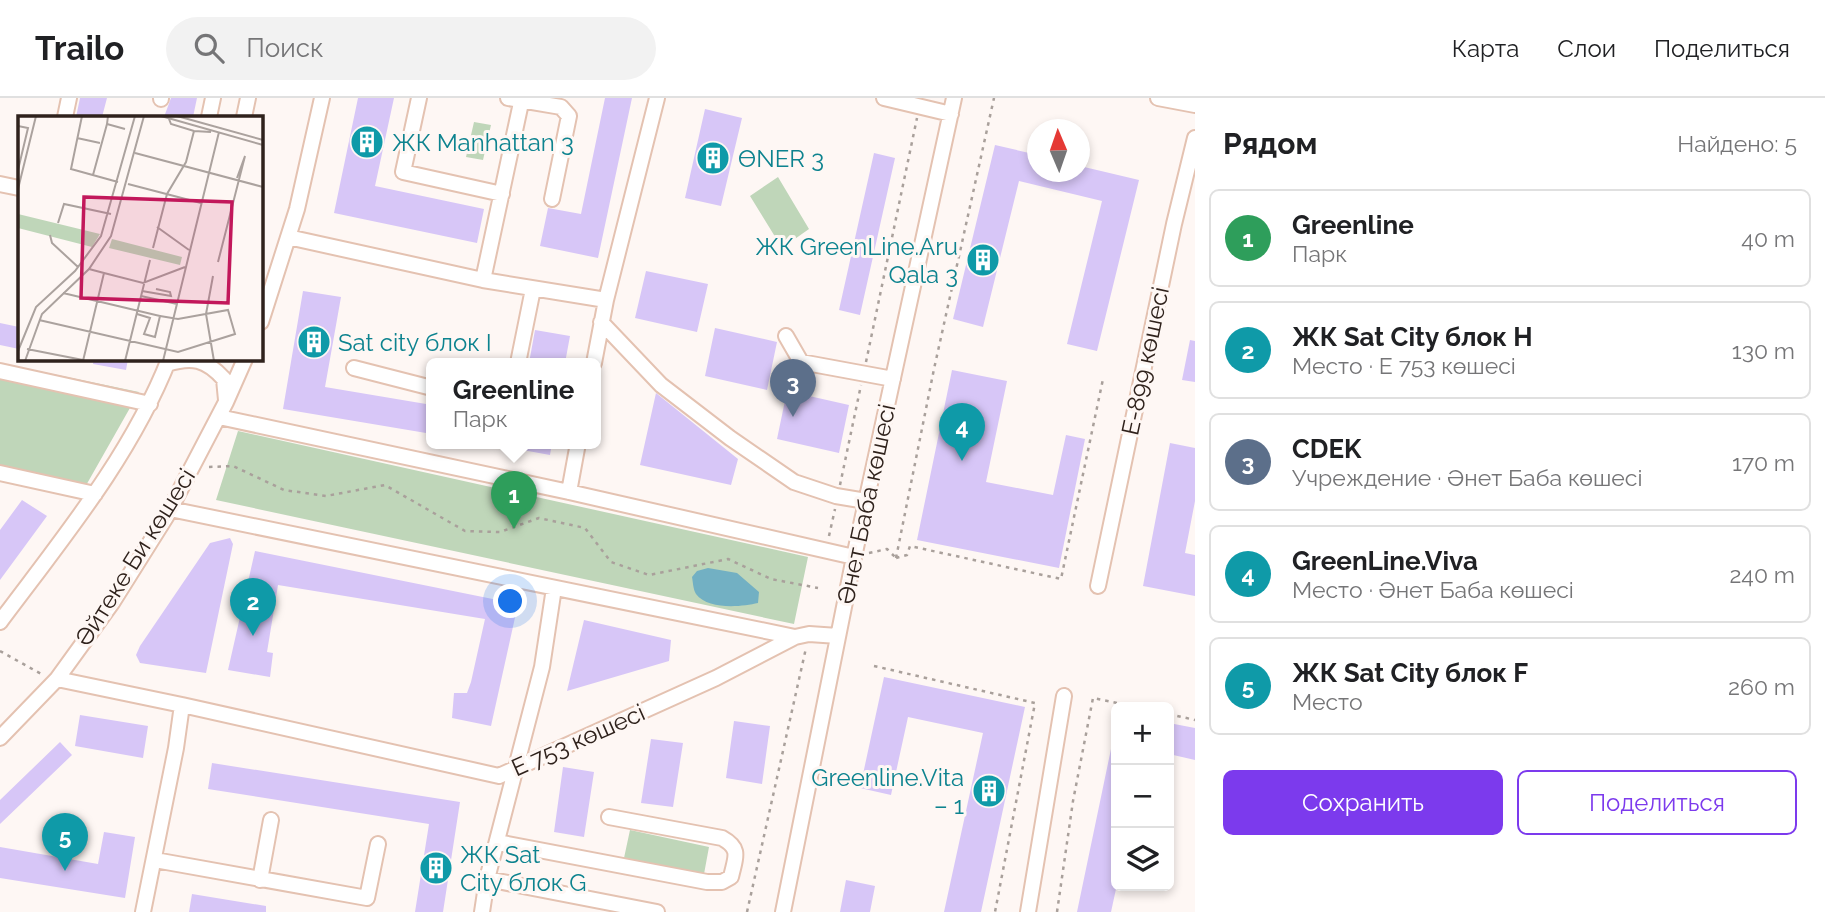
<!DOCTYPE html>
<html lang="ru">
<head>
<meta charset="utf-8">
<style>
	body { margin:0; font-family:Raleway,sans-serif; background:#f2f2f2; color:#202124 }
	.controls { position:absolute; right:21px; bottom:21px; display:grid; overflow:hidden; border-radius:10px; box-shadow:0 4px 10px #0003 }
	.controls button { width:63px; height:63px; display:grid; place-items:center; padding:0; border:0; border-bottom:2px solid #e0e0e0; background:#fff; color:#202124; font:35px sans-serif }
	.compass { position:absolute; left:1027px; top:21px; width:63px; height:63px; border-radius:50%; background:#fff; box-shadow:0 4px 10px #0003; rotate:358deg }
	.you { position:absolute; left:511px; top:504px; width:24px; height:24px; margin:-18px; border:5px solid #fff; border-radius:50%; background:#1a73e8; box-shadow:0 0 0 10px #1a73e833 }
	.badge { display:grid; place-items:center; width:46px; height:46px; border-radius:50%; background:#7c3aed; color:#fff; font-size:23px; font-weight:700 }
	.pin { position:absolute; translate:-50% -58px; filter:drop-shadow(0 2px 4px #0008) }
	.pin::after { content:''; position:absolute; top:37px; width:24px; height:21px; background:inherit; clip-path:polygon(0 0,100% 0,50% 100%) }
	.popup { position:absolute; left:426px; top:260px; width:175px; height:91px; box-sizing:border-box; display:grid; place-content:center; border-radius:10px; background:#fff; filter:drop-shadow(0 2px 5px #0005); font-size:23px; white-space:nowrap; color:#757577 }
	.popup b { font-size:26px; color:#202124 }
	.popup::after { content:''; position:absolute; left:50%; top:100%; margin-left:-14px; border:14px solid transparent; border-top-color:#fff }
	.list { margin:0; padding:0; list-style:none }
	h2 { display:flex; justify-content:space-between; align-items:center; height:91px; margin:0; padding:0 28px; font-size:30px }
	h2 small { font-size:23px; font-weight:400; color:#757577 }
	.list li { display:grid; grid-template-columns:46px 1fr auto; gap:21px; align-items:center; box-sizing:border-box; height:98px; margin:0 14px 14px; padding:0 14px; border:2px solid #e0e0e0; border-radius:10px }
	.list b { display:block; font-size:26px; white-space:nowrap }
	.list p { margin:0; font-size:23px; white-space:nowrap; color:#757577 }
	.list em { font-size:23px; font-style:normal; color:#757577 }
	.actions { display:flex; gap:14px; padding:21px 28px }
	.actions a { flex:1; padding:16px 0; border:2px solid #7c3aed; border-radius:10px; text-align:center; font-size:24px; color:#7c3aed }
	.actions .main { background:#7c3aed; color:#fff }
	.icon { flex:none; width:38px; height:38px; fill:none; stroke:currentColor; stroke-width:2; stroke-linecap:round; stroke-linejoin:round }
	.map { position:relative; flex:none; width:1195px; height:814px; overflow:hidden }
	header { display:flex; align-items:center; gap:42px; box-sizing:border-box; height:98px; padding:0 35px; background:#fff; border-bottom:2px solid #e0e0e0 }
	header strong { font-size:33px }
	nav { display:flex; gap:38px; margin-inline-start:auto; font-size:24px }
	.search { width:490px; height:63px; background:#f2f2f2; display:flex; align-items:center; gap:18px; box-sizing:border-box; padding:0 24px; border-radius:38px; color:#757577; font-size:26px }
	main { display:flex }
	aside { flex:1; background:#fff }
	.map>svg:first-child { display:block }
	.green { fill:#bfd6b9 }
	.water { fill:#72b0c3 }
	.building { fill:#d7c6f7 }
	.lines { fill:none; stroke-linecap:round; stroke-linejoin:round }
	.minor-casing { stroke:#e4c2b1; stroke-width:18 }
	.path { stroke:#a9a09b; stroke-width:2.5; stroke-dasharray:3.5 5; stroke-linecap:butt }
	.minor { stroke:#fff; stroke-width:14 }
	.labels { text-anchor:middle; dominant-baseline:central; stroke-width:6; stroke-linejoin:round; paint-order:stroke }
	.culture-label { font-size:24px; fill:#0d838f; stroke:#fef7f4; text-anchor:start }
	.street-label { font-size:24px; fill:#2f221c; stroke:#fef7f4 }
	.inset-road { fill:none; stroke:#aba29e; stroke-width:2 }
	.view { fill:#c2185b; fill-opacity:0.15; stroke:#c2185b; stroke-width:3.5 }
	.inset-edge { fill:none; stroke:#2f221c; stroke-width:3.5 }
</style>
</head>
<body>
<header>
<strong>Trailo</strong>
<div class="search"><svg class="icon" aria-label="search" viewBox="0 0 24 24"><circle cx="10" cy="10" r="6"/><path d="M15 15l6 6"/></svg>Поиск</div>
<nav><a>Карта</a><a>Слои</a><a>Поделиться</a></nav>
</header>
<main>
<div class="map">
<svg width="1195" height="814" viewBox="0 0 1195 814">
	<rect width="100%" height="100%" fill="#fef7f4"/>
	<path class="green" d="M474 24 491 27 483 62 466 59Z
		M778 79 809 131 782 150 750 98Z
		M0 265 139 294 80 398 0 381Z
		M238 333 808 459 794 526 216 402Z
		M630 732 709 749 704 776 624 760Z"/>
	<path class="water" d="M708 470 737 475 759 494 758 505C741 509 708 512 696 496 693 491 693 484 692 479L697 473Z"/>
	<path class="building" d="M80 0H107L102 19H76Z
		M171 0H197L193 19H164Z
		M358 0H394L375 88 484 111 477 145 334 115Z
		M605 0H632L598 160 540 148 548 110 581 116Z
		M705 11 742 20 721 108 685 100Z
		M995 47 1038 57V74H1080V68L1139 82 1097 253 1067 246 1102 103 1019 83 983 229 953 221Z
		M874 55 895 60 860 217 839 212Z
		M646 173 708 186 697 234 635 220Z
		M303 193 341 199 325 289 432 307V336L283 311Z
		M0 225 19 229V251L0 247Z
		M715 230 777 244 767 292 705 278Z
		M535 232 570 238 565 265H529Z
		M1190 242 1195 243V284L1182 282Z
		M94 261H128L126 272 93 266Z
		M952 272 1007 283 986 384 1053 397 1066 337 1085 341 1059 470 917 442Z
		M787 293 849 307 839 355 777 341Z
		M656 295 738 361 731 387 640 367Z
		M517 345H552L550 357 517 351Z
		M1170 345 1195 350V403L1185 455 1195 457V498L1143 488Z
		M22 402 47 418 0 482V432Z
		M230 440 233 446 206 575 140 565 136 557 140 548 210 445Z
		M255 453 518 506 491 628 452 620 454 595H467L471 584 485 521 278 487 267 554 273 555 270 579 228 572Z
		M584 522 671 542 669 563 567 593Z
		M884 579 1025 609 981 814H944L983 635 908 619 891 697 860 690Z
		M80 617 148 628 143 660 75 648Z
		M734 623 770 628 762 686 726 680Z
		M1169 625 1195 630V662L1169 656Z
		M651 641 683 645 673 709 641 705Z
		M60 644 72 657 0 726V702Z
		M1111 651H1116V791L1111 814H1077Z
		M212 665 460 704 443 814H415L429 726 208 691Z
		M563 669 594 674 584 739 554 734Z
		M104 734 135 739 125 800 0 780V749L98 766Z
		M846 782 875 788 870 814H840Z
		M192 796 266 808V814H189Z"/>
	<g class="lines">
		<defs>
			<path id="minor" d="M419 0 403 74 502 96
				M508 0 561 9 569 18 552 101
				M884 0 951 16
				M1158 0 1195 7
				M161 1V0
				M65 19 69 0
				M209 19 213 0
				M244 19 248 0
				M0 86 19 90
				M288 139 483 182 522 0
				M483 182 606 202
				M261 224 297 111 322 0
				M601 224 661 287 730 340 794 384 836 398 866 403
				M786 238 801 264 893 281
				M518 265 533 191
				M594 265 606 202 657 0
				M167 266C192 258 206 261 224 281L226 302
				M354 270 432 290
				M0 273 150 306
				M219 319 569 394 854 459
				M0 375 95 396
				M569 394 578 345
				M170 411 795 539
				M1098 488 1174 126 1195 40
				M0 524C62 441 131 358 169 261
				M57 581 182 607 176 650 143 814
				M182 607 499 678 716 580 795 539 809 536 838 538
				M0 640 57 581 112 505 166 419 226 304 245 261
				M497 744 707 784H722L731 779C735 760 742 751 722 740L609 719
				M155 762 367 800 378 746
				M487 781 657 814
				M260 782 271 722
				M482 814 487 781 542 569 554 490
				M783 814 854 459 954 0
				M1028 814 1064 598"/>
		</defs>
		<use href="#minor" class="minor-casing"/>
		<path class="path" d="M866 264 917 20
			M209 369 233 368 284 392 326 398 385 387 465 433 500 434 539 420 585 430 611 464 649 477 728 461 771 481 818 490
			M840 387 861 287
			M829 438 835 411
			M869 455 887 451 896 460
			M896 460 934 271 994 0
			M896 460 907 457 910 448 1061 481 1103 281
			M0 553 43 577
			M874 568 1035 605 995 814
			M1169 616 1195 622
			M747 814 806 550
			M1057 814 1073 703 1093 600 1136 609"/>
		<use href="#minor" class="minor"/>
	</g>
	<defs>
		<symbol id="building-disc" viewBox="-11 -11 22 22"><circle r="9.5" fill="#0f9aa8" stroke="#fef7f4"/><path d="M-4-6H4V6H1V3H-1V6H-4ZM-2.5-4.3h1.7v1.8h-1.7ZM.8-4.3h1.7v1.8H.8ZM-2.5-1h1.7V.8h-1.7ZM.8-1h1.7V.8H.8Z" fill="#fff"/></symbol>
	</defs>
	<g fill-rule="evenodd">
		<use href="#building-disc" x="348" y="25" width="38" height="38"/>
		<use href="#building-disc" x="694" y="41" width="38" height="38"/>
		<use href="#building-disc" x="964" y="143" width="38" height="38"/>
		<use href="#building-disc" x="295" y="225" width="38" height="38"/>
		<use href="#building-disc" x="970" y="674" width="38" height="38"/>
		<use href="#building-disc" x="417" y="751" width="38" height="38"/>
	</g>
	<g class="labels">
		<g class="culture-label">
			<text x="392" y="44">ЖК Manhattan 3</text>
			<text x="738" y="60">ӨNER 3</text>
			<text x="958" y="148" text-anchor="end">ЖК GreenLine.Aru<tspan x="958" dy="28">Qala 3</tspan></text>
			<text x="338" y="244">Sat city блок I</text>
			<text x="964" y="679" text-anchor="end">Greenline.Vita<tspan x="964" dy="28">– 1</tspan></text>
			<text x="460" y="756">ЖК Sat<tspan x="460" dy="28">City блок G</tspan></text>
		</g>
		<g class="street-label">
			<text transform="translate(1145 263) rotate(-78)">Е-899 көшесі</text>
			<text transform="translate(866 406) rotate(-78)">Әнет Баба көшесі</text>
			<text transform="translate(135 459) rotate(-58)">Әйтеке Би көшесі</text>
			<text transform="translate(578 642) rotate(-24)">Е 753 көшесі</text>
		</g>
	</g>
	<g transform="translate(18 18)">
		<rect width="245" height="245" fill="#fef7f4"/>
		<path d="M0 98 82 118 74 131 0 112ZM94 123 164 141 162 149 91 132Z" fill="#bfd6b9"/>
		<path class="inset-road" d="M64 0 53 53 100 66M90 0 89 8 107 13M143 0 245 29M159 0 245 24M151 3 153 8 176 15 193 16M0 10 10 12 0 54M59 22 82 27M117 37 245 71M75 59 89 8M110 68 183 87M0 73 18 0M40 107 46 88 93 98M139 111 171 134M32 119 34 127 60 151M135 132 149 78 168 46 176 15M200 146 227 40 219 62M86 157 125 167 167 151M195 160 188 198 196 245M124 175 153 180 152 176 138 173M45 177 142 200 137 221 126 218 132 202 119 198M123 180 159 188M21 204 160 236 217 218 210 194 160 203 142 200M9 233 65 244M0 235 18 191 57 155 83 120 117 0M7 245 24 198 71 153 93 120 126 0M65 245 86 157 71 153M107 245 132 144M145 245 201 16"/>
		<path class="view" d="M66 81 214 86 210 187 63 182Z"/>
		<rect width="245" height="245" class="inset-edge"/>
	</g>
</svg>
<div class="controls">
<button>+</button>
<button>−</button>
<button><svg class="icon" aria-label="layers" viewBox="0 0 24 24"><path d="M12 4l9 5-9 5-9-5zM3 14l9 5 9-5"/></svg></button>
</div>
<svg class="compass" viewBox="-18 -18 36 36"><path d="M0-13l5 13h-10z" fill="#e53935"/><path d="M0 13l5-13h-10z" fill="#757577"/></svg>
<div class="you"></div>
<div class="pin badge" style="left:514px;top:431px;background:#2e9e5b">1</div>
<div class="popup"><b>Greenline</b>Парк</div>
<div class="pin badge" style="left:253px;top:538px;background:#0f9aa8">2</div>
<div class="pin badge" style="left:793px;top:319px;background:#5c6f8a">3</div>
<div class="pin badge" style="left:962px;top:363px;background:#0f9aa8">4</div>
<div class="pin badge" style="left:65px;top:773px;background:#0f9aa8">5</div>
</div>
<aside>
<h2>Рядом<small>Найдено: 5</small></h2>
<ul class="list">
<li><span class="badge" style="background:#2e9e5b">1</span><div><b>Greenline</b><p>Парк</p></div><em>40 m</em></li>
<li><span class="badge" style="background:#0f9aa8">2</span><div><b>ЖК Sat City блок H</b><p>Место · Е 753 көшесі</p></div><em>130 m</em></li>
<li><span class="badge" style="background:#5c6f8a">3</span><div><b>CDEK</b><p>Учреждение · Әнет Баба көшесі</p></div><em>170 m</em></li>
<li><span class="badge" style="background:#0f9aa8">4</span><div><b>GreenLine.Viva</b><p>Место · Әнет Баба көшесі</p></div><em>240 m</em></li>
<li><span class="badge" style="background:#0f9aa8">5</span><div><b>ЖК Sat City блок F</b><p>Место</p></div><em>260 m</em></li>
</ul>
<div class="actions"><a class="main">Сохранить</a><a>Поделиться</a></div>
</aside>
</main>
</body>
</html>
